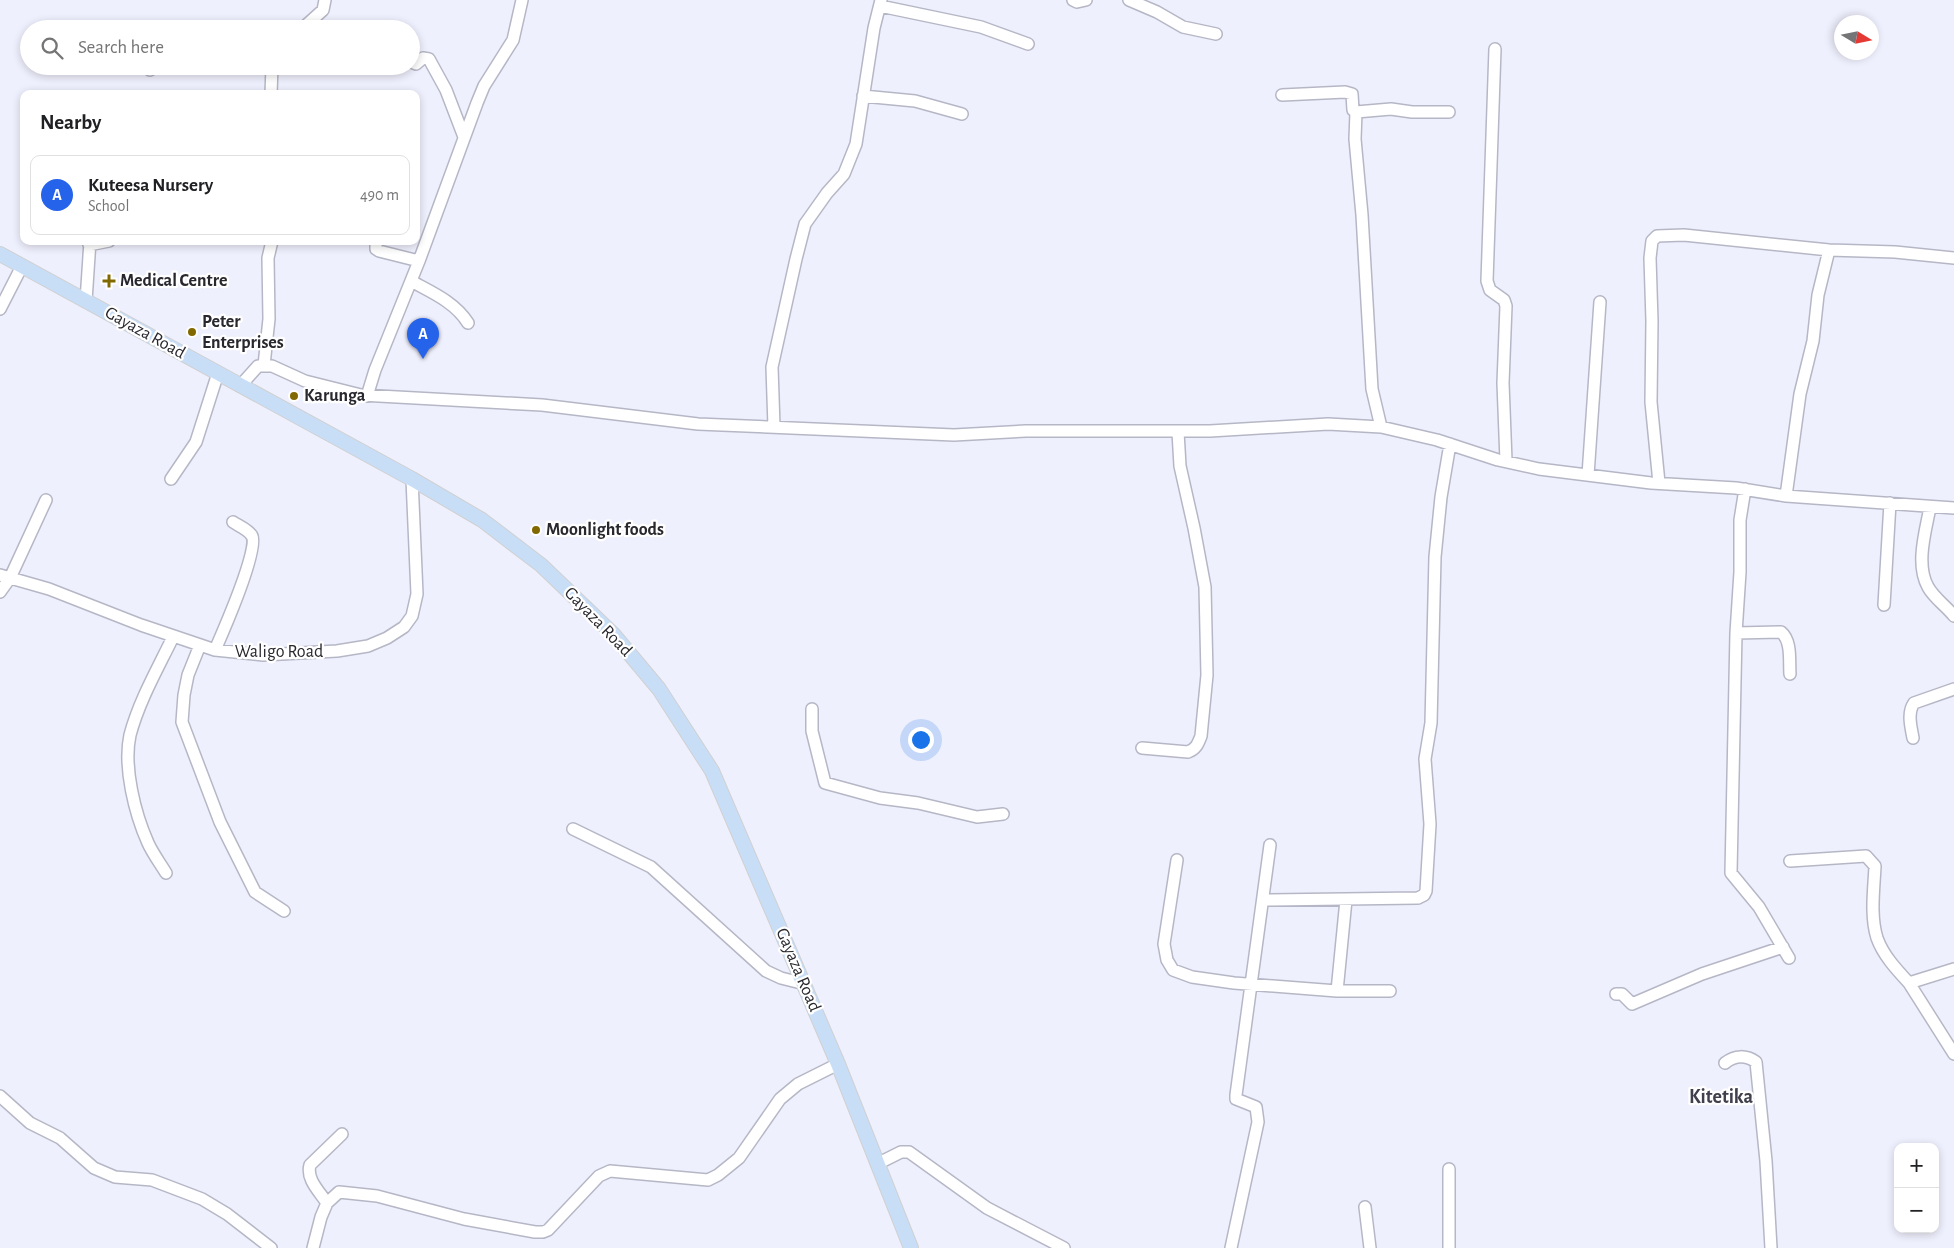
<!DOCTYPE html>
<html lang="en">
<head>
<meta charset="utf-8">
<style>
	body { margin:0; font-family:"Alegreya Sans",sans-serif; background:#f6f6f6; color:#202124 }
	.controls { position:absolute; right:15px; bottom:15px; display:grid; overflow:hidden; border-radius:10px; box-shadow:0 2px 8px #0003 }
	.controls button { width:45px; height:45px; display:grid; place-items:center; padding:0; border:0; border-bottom:1px solid #e0e0e0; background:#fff; color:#202124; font:25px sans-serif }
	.compass { position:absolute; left:1834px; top:15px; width:45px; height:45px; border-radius:50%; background:#fff; box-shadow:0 2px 8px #0003; rotate:100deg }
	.you { position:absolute; left:920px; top:739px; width:18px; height:18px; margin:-12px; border:4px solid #fff; border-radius:50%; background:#1a73e8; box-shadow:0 0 0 8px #1a73e833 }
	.badge { display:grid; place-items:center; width:32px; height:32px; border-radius:50%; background:#2563eb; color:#fff; font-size:16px; font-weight:700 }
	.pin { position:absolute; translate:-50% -41px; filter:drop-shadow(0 1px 2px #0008) }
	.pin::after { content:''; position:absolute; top:26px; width:18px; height:15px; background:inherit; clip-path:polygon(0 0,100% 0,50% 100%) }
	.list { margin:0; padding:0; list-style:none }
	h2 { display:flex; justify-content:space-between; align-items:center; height:65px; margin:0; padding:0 20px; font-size:21px }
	h2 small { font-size:16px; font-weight:400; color:#757577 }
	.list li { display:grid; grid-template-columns:32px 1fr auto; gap:15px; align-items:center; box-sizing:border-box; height:80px; margin:0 10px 10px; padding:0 10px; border:1px solid #e0e0e0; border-radius:10px }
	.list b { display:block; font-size:19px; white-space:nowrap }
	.list p { margin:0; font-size:16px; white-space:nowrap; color:#757577 }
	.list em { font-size:16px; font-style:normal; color:#757577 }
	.icon { flex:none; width:28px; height:28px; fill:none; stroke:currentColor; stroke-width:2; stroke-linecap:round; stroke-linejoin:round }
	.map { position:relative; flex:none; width:1954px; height:1248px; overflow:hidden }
	.search { position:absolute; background:#fff; box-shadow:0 2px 8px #0003; left:20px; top:20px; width:400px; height:55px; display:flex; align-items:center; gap:12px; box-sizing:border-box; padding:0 18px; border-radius:28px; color:#757577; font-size:19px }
	.panel { position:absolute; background:#fff; box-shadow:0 2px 8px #0003; left:20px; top:90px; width:400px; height:155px; border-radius:10px }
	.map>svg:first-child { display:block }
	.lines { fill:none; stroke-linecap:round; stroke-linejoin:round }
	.minor-casing { stroke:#b6b7c6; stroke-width:14 }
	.major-casing { stroke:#d0d0d1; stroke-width:16 }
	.minor { stroke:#fff; stroke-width:11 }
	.major { stroke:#c8def7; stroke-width:14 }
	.poi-dot { fill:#826800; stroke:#fff; stroke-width:2 }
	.labels { text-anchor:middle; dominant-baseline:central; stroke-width:4.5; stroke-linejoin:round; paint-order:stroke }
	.poi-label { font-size:18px; font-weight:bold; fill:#28282e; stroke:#fff; text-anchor:start }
	.street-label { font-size:18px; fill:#28282e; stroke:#fff }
	.quarter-label { font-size:20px; font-weight:bold; fill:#40404d; stroke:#fff }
</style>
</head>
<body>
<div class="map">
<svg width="1954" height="1248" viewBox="0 0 1954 1248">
	<rect width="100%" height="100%" fill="#eff0fd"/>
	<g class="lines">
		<defs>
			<path id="minor" d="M1073 0 1077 2 1086 0
				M1129 0 1157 12 1183 27 1216 34
				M880 6 981 27 1028 44
				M302 29 323 10 325 0
				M1495 49 1487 281 1490 290 1504 300 1506 306 1503 383 1506 461
				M411 62 416 64 423 58 429 59 446 90 464 137
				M150 70 157 66
				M271 94 272 66
				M1282 95 1345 92 1352 94 1353 110 1356 112 1391 109 1412 112H1449
				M863 96 915 101 962 114
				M1356 112 1355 139 1362 215 1372 389 1381 427
				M376 241V249L379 251 419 261
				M89 245 109 241
				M411 281C431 292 455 302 468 323
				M86 301 90 241
				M0 309 22 266
				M264 365 269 319 268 258 272 241
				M240 386 258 366H272L305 381 361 395 542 405 698 424 954 435 1026 431H1210L1328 424 1381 427 1437 440 1498 460 1539 469 1651 483 1736 488 1786 496 1954 508
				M367 396 375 370 419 261 477 103 484 86 513 40 522 0
				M774 427 772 367 796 259 805 224 827 193 844 174 856 144 874 28 881 0
				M1588 475 1600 302
				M171 479 196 442 218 373
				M1659 483 1651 402 1652 321 1650 258 1652 241 1657 236 1684 235 1829 250 1895 252 1954 258
				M1745 489 1740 520V572L1736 633 1781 632C1792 641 1789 661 1790 674
				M1786 496 1800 394 1813 341 1818 295 1829 250
				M1930 507C1926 530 1915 564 1928 587 1934 598 1946 606 1954 616
				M0 575 49 589 141 625 215 650 263 655 337 651 368 646 387 638 404 627 412 616 417 594 412 479
				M0 592 10 578 46 500
				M1884 605 1890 503
				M1736 633 1731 873 1759 907 1789 958
				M200 645 188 675 184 695 182 722 220 822 255 892 284 911
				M215 650C222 634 260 548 252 536 249 530 239 526 233 522
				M812 709V731L825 783 880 798 918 803 977 817 1003 814
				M1913 738C1911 727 1907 713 1914 703L1954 689
				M1142 748 1188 752C1196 749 1198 744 1201 736L1207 675 1205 587 1194 528 1180 466 1178 432
				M573 829 651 867 766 971 781 978 805 984
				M1177 860 1164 944 1167 960 1173 970 1192 977 1234 983 1337 991H1390
				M1790 861 1866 856 1875 866C1874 889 1870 916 1877 938 1883 955 1896 969 1909 983
				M166 873C160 863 153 854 148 843 135 814 123 767 130 735 139 701 158 668 173 637
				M1263 900 1418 898 1424 895 1426 891 1430 824 1425 759 1431 723 1435 557 1441 497 1450 444
				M1954 969 1909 983 1954 1054
				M1337 991 1346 900
				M1616 994H1622L1632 1004 1702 974 1783 947
				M1725 1063C1735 1055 1746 1055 1756 1062L1766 1161 1771 1248
				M0 1096 30 1123 60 1138 94 1168 115 1177 152 1180 202 1199 227 1214 271 1248
				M877 1164 901 1152H909L987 1208 1064 1248
				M1449 1169V1248
				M327 1203C319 1191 306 1179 310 1165L342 1134
				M1365 1207 1370 1248
				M313 1248 321 1217 327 1203 339 1192 377 1196 464 1219 535 1232H543L548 1230 599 1176 610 1171 708 1180 718 1175 739 1158 780 1099 798 1084 838 1064
				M1231 1248 1258 1122 1256 1107 1236 1099V1095L1270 845"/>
			<path id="major" d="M0 254 412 479 482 520 541 565 613 634 659 689 712 771 838 1064 911 1248"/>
		</defs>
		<use href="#minor" class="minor-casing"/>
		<use href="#major" class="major-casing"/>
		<use href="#minor" class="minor"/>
		<use href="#major" class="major"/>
	</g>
	<g class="poi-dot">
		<path d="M106.5 273.5h5v5h5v5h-5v5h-5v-5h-5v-5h5z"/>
		<circle cx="192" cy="332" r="5"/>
		<circle cx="294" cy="396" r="5"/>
		<circle cx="536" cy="530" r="5"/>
	</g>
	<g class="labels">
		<g class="poi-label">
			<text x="120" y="281">Medical Centre</text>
			<text x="202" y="322">Peter<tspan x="202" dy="21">Enterprises</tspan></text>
			<text x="304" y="396">Karunga</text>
			<text x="546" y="530">Moonlight foods</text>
		</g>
		<g class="street-label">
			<text transform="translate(145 333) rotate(29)">Gayaza Road</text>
			<text transform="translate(598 622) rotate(46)">Gayaza Road</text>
			<text x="279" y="652">Waligo Road</text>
			<text transform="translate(798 970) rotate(67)">Gayaza Road</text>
		</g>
		<g class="quarter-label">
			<text x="1721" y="1097">Kitetika</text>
		</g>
	</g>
</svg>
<div class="controls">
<button>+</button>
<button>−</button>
</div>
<svg class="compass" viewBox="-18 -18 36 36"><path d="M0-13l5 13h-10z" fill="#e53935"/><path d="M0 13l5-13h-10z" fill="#757577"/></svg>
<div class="you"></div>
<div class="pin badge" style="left:423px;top:359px">A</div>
<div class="search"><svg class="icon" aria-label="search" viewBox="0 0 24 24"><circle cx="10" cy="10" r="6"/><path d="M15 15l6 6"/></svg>Search here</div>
<section class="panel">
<h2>Nearby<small></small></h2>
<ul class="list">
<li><span class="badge">A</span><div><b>Kuteesa Nursery</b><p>School</p></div><em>490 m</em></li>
</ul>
</section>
</div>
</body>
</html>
